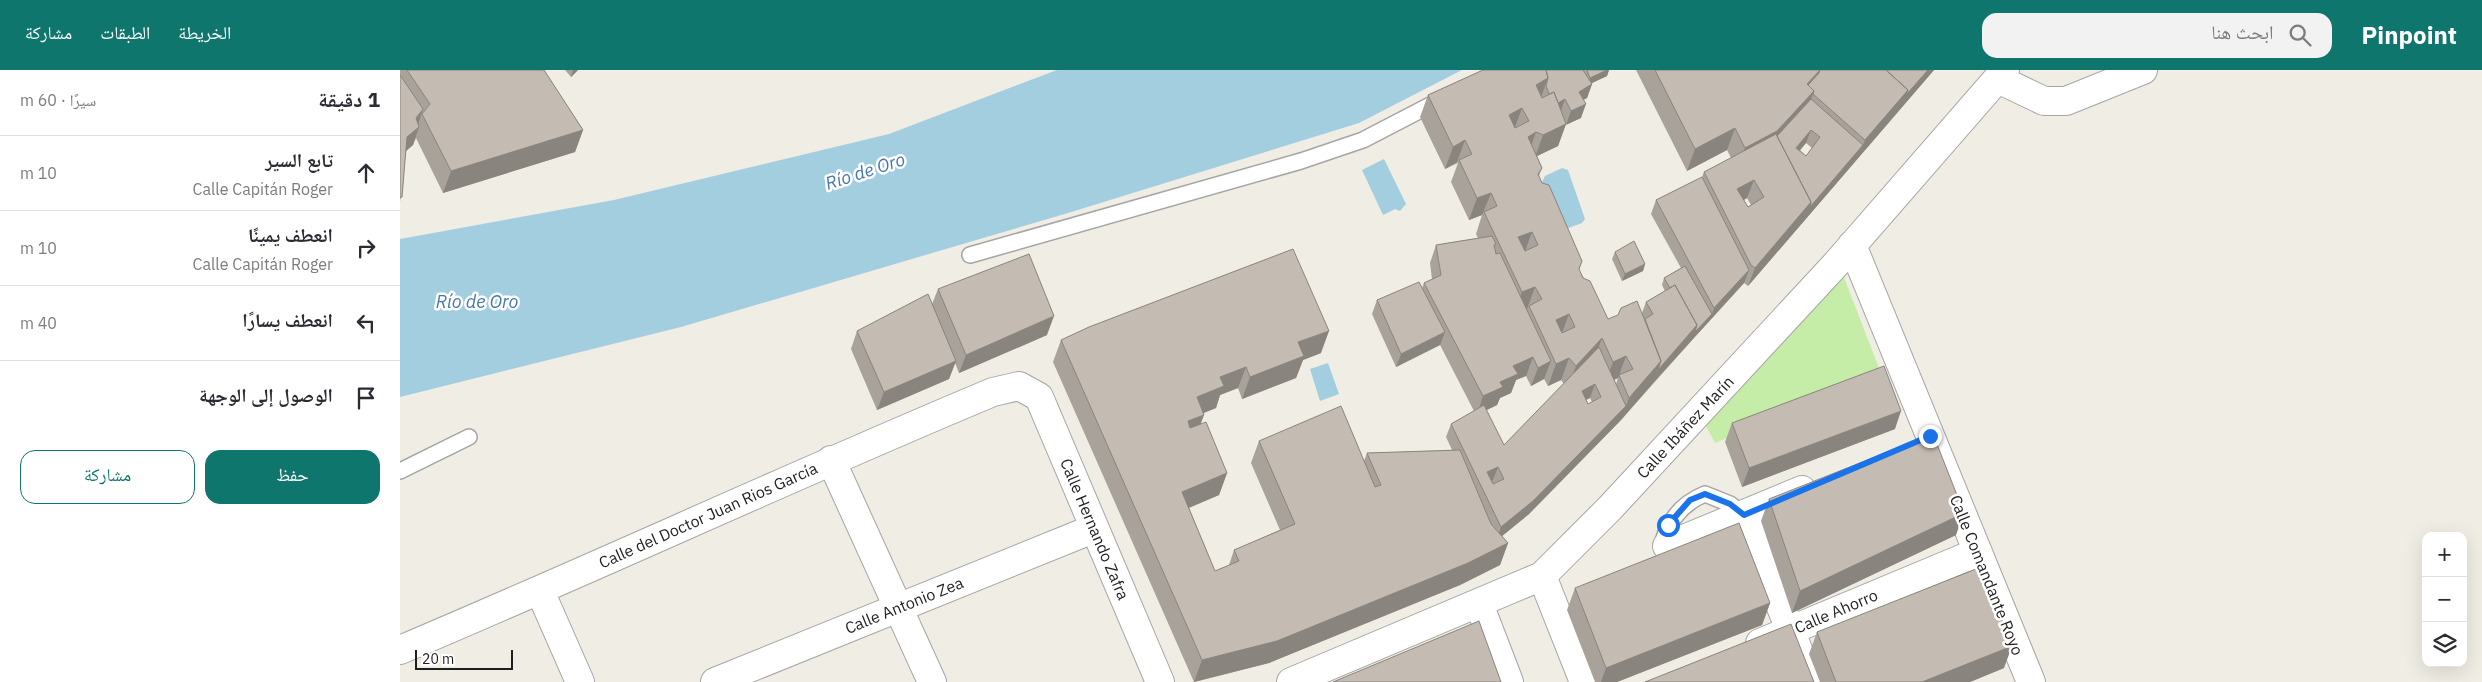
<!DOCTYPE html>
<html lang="ar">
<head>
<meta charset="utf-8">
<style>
	body { margin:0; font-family:"IBM Plex Sans","Noto Naskh Arabic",sans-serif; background:#f2f2f3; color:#2b2b33; direction:rtl }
	.controls { position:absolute; right:15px; bottom:15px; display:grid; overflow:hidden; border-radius:10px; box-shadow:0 5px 20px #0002 }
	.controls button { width:45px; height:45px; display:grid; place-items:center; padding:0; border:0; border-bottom:1px solid #e1e1e2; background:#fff; color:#2b2b33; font:25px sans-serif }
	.scale { position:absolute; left:15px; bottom:12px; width:98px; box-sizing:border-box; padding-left:5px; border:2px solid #1e1e1e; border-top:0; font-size:14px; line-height:18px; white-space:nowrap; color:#1e1e1e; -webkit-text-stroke:4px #fff; paint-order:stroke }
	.stop { position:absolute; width:15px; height:15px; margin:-11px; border:4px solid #1a73e8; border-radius:50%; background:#fff }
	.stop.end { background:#1a73e8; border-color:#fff; box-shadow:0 1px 5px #0008 }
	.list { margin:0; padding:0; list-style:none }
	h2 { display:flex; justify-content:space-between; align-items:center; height:65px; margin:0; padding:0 20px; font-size:21px }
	h2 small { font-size:16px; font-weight:400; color:#7c7c81 }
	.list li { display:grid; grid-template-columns:32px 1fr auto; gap:15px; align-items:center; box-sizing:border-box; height:75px; padding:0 20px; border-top:1px solid #e1e1e2 }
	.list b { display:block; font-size:19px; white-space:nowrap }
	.list p { margin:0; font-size:16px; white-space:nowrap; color:#7c7c81 }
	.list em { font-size:16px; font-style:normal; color:#7c7c81 }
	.actions { display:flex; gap:10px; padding:15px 20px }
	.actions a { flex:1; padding:11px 0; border:1px solid #0f766e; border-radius:15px; text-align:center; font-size:18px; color:#0f766e }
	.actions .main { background:#0f766e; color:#fff }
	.icon { flex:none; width:28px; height:28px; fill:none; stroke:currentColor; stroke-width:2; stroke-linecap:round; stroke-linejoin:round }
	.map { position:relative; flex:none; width:2082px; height:612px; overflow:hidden; direction:ltr }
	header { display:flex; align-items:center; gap:30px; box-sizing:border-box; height:70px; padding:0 25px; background:#0f766e; color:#fff }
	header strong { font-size:24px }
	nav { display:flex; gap:28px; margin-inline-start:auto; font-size:18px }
	.search { width:350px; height:45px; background:#f2f2f3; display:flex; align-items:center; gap:12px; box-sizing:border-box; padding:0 18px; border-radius:15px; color:#7c7c81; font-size:19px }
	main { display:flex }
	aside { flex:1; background:#fff }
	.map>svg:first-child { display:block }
	.grass { fill:#c5eda7 }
	.water { fill:#a2cee0 }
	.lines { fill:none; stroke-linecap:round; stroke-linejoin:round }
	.service-casing { stroke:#a5a5a5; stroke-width:18 }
	.minor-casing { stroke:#a5a5a5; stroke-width:30 }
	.service { stroke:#fff; stroke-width:15 }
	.minor { stroke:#fff; stroke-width:28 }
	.wall { fill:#a9a29a; fill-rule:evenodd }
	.shaded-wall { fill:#89847d }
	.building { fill:#c4bcb3; stroke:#89847d; fill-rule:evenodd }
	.route { stroke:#1a73e8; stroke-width:6 }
	.labels { text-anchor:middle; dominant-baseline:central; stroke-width:5; stroke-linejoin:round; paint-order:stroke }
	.street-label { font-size:16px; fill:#1e1e1e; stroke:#fff }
	.water-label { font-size:18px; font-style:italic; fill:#4576b3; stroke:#fff }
</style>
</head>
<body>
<header>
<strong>Pinpoint</strong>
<div class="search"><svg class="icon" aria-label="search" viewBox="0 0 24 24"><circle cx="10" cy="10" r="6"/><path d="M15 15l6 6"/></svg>ابحث هنا</div>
<nav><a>الخريطة</a><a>الطبقات</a><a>مشاركة</a></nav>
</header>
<main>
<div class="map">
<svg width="2082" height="612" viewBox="0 0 2082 612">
	<rect width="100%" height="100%" fill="#f0ede4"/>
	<path class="grass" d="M1443 205 1481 303 1315 373 1305 354Z"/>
	<path class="water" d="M657 0H1062L959 53 668 143 281 257 0 327V169L214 130 489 64Z
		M984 89 1006 134 1000 141 995 139 983 145 962 100Z
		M1162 98 1168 100 1185 149 1182 153 1166 159 1142 112 1145 106Z
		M928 293 939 324 920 331 910 299Z"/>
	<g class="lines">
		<defs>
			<path id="service" d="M570 185 901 91 963 70 1040 30
				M0 401 69 367
				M1267 476 1264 468C1271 447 1285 432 1305 424L1330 434 1344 445"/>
			<path id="minor" d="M1598 9 1644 31H1666L1743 0
				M1452 175 1631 612
				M431 390 532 612
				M1344 445 1411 612
				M1267 476 1402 420
				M1142 506 1184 612
				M140 521 180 612
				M1079 534 1109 612
				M1360 573 1578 482
				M0 580C199 496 394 405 593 322L619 316 639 327 760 612
				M315 612 693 459
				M891 612 1142 506 1210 438 1436 194 1605 0"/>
		</defs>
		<use href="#service" class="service-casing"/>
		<use href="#minor" class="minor-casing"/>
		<use href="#service" class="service"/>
		<use href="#minor" class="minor"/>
	</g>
	<path class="wall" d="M0 0H144L183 60 175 82 43 123 16 68 13 75 6 81 0 132Z
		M165 0H178L171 7Z
		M1083 0H1209L1207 6 1191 13 1192 14 1187 28 1183 30 1181 48 1166 54 1158 76 1137 86 1142 98 1139 106 1142 113 1182 191 1179 200 1208 249 1242 243 1246 232 1265 221 1262 215 1264 208 1281 198 1251 144 1256 130 1302 107 1304 102 1331 88 1327 80 1287 101 1236 0H1534L1348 216 1344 213 1293 269 1221 350 1129 444 1102 466 1108 473 1100 495 1060 515 869 593 794 612 653 292 661 270 921 283 903 290 896 308 842 329 838 318 820 325 816 338 803 343 800 354 827 403 819 425 789 438 815 501 829 495 834 480 880 460 851 393 859 371 964 391 967 383 1052 380 1046 367 1051 354 1074 341 1040 275 996 297 972 244 977 230 1022 218 1024 213 1032 209 1030 193 1036 175 1078 168 1076 164 1082 145 1069 150 1051 112 1058 93 1045 99 1020 47 1028 25ZM1406 73 1412 78 1406 86 1400 80ZM1347 128 1351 135 1348 137 1344 130ZM1126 306 1131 316 1144 309 1148 316 1161 310 1164 314 1104 375 1086 340 1097 335 1100 328 1111 323 1116 310ZM1218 308 1216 314 1214 310ZM1190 328 1192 332 1188 334 1186 330Z
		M1215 182 1245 194 1243 201 1222 211 1212 189Z
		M538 219 647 265 559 303 555 293 549 309 477 340 451 279 457 261 532 234Z
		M1332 353 1495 359 1342 417 1325 372Z
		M1369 429 1556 465 1392 543 1361 451Z
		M1175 518 1370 533 1362 555 1217 612H1195L1167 540Z
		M1417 562 1604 598 1570 612H1420L1409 584Z"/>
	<path class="shaded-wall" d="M173 0H178L171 7Z
		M1207 0H1209L1207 6 1188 15 1190 8Z
		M1420 0 1413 21 1407 14Z
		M1528 0H1534L1348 216 1355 198 1411 132 1463 75 1465 70 1508 20Z
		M1148 8 1140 30 1136 15Z
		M1192 14 1187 28 1174 35 1179 22Z
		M1414 21 1406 43 1337 100 1345 78Z
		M1165 29 1160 43 1153 36Z
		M1186 34 1181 48 1166 55 1171 41Z
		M1122 38 1114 60 1109 45Z
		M23 39 17 58 19 57 13 75 0 86 7 67 16 48Z
		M1166 54 1158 76 1135 87 1143 65Z
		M1335 58 1327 80 1287 101 1295 79Z
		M183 60 175 82 43 123 51 101Z
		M1411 60 1406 73 1391 91 1396 78Z
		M1136 62 1128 84V67Z
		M1065 70 1057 92 1045 99 1053 77Z
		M1354 110 1347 128 1330 138 1337 119Z
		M1091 123 1082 145 1069 150 1077 128Z
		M1132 162 1124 184 1118 167Z
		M1245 194 1243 201 1222 211 1225 204Z
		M1349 200 1344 213 1293 269 1253 313 1258 300 1297 255 1312 244 1314 238Z
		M1135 217 1127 239 1114 244 1122 222Z
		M1169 244 1161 266 1156 250Z
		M654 246 647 265 559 303 566 285Z
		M929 261 921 283 903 290 896 308 842 329 850 307 898 272Z
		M1045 262 1040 275 996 297 1001 284Z
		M1202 268 1194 290 1168 318 1176 296Z
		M1226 286 1218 308 1205 314 1213 292Z
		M1133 287 1126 306 1116 310 1111 323 1100 328 1097 335 1077 345 1083 326 1100 312 1113 296Z
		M1169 288 1161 310 1148 316 1156 294Z
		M556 291 549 309 477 340 484 322Z
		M1151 291 1144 309 1131 316 1138 298Z
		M1261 291 1253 313 1221 350 1129 444 1096 471 1101 457 1226 336 1229 328Z
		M846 297 838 318 820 325 816 338 789 349 797 327 820 307Z
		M1195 314 1190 328 1177 334 1182 321Z
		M1501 341 1495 359 1342 417 1349 398Z
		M804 345 796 367 780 373 788 351Z
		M1098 397 1093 410 1082 415 1087 402Z
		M827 403 819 425 774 444 782 422Z
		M1564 443 1556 465 1392 543 1400 521Z
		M1108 473 1100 495 1060 515 869 593 794 612 802 590Z
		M1370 533 1362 555 1217 612H1201L1206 598Z
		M1612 576 1604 598 1570 612H1522Z"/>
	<path class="building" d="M7 0H144L183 60 51 101 22 44 30 34Z
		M1083 0H1146L1148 8 1136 15 1142 28 1154 22 1166 54 1143 65 1136 62 1128 67 1142 98 1138 104 1142 113 1149 115 1182 191 1179 199 1183 208 1190 211 1208 249 1218 245 1221 238 1237 231 1261 291 1229 328 1219 305 1233 299 1226 286 1213 292 1202 268 1176 296 1169 288 1156 294 1129 236 1142 229 1135 217 1122 222 1084 142 1097 136 1091 123 1077 128 1059 90 1072 84 1065 70 1053 77 1028 25ZM1122 38 1129 51 1115 58 1109 45ZM1132 162 1138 175 1125 181 1118 167ZM1169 244 1175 257 1162 263 1156 250Z
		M1146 0H1183L1192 14 1179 22 1186 34 1171 41 1165 29 1158 33 1154 22 1149 24 1146 16 1148 8Z
		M1187 0H1207L1190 8Z
		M1255 0H1420L1407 14 1414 21 1377 61 1345 78 1335 58 1295 79Z
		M1420 0H1486L1508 20 1465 70 1413 24 1414 21 1408 15 1419 3Z
		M1486 0H1528L1506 25 1508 20Z
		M0 5 23 39 16 48 19 57 7 67 2 127 0 128Z
		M1411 29 1463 75 1410 137 1411 132 1377 66ZM1411 60 1420 67 1406 86 1396 78Z
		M1376 64 1411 132 1355 198 1351 195 1304 102ZM1354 110 1364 127 1348 137 1337 119Z
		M1302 107 1349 200 1314 238 1256 130Z
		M1092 166 1096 174 1094 175 1096 184 1100 183 1151 291 1138 298 1133 287 1113 296 1118 304 1100 312 1103 317 1083 326 1024 213 1041 205 1036 175Z
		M1234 171 1245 194 1225 204 1215 182Z
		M893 179 929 261 898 272 904 286 850 307 846 297 820 307 824 316 797 327 804 345 788 351 790 358 806 352 827 403 782 422 815 501 839 491 834 480 895 454 859 371 941 336 975 417 981 415 967 383 1060 380 1091 454 1108 473 1068 493 877 571 802 590 661 270 689 257Z
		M629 184 654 246 566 285 538 219Z
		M1285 196 1312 244 1295 262 1297 255 1275 215 1270 218 1264 208Z
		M1019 212 1045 262 1001 284 977 230Z
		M1275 215 1297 255 1258 300 1261 291 1245 249 1253 244 1246 232Z
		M528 224 556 291 484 322 457 261Z
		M1199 277 1226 336 1133 431 1101 457 1051 354 1084 335 1104 375ZM1195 314 1201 327 1188 334 1182 321ZM1098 397 1104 409 1093 414 1087 402Z
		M1484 296 1501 341 1349 398 1332 353Z
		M1533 364 1564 443 1400 521 1369 429Z
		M1339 453 1370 533 1206 598 1175 518Z
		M1581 497 1612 576 1522 612H1436L1417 562Z
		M1079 551 1101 612H933Z
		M1391 554 1414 612H1245Z"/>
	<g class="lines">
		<path class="route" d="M1268 455 1290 430 1305 424 1330 434 1344 445 1530 366"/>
	</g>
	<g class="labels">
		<g class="street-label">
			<text transform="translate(1285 357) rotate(-47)">Calle Ibáñez Marín</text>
			<text transform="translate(308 445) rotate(-24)">Calle del Doctor Juan Rios García</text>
			<text transform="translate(695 459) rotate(67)">Calle Hernando Zafra</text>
			<text transform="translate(1587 505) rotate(68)">Calle Comandante Royo</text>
			<text transform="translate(504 535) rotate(-22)">Calle Antonio Zea</text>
			<text transform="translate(1436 541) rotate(-23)">Calle Ahorro</text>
		</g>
		<g class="water-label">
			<text transform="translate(465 101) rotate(-18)">Río de Oro</text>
			<text x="77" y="231">Río de Oro</text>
		</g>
	</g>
</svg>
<div class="controls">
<button>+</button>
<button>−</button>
<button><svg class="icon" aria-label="layers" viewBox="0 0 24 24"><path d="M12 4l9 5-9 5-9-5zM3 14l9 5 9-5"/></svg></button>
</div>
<div class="scale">20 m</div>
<div class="stop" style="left:1268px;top:455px"></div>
<div class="stop end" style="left:1530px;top:366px"></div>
</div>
<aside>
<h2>1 دقيقة<small>سيرًا · 60 m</small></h2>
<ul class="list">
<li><svg class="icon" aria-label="ahead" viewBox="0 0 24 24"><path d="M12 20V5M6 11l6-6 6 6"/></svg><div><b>تابع السير</b><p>Calle Capitán Roger</p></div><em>10 m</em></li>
<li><svg class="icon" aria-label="right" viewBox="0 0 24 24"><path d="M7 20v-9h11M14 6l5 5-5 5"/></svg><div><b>انعطف يمينًا</b><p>Calle Capitán Roger</p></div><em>10 m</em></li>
<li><svg class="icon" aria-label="left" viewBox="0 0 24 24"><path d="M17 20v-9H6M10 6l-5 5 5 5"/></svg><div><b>انعطف يسارًا</b></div><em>40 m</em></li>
<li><svg class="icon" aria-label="arrive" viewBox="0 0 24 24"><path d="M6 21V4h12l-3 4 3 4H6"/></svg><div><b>الوصول إلى الوجهة</b></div></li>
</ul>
<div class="actions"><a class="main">حفظ</a><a>مشاركة</a></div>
</aside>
</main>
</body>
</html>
